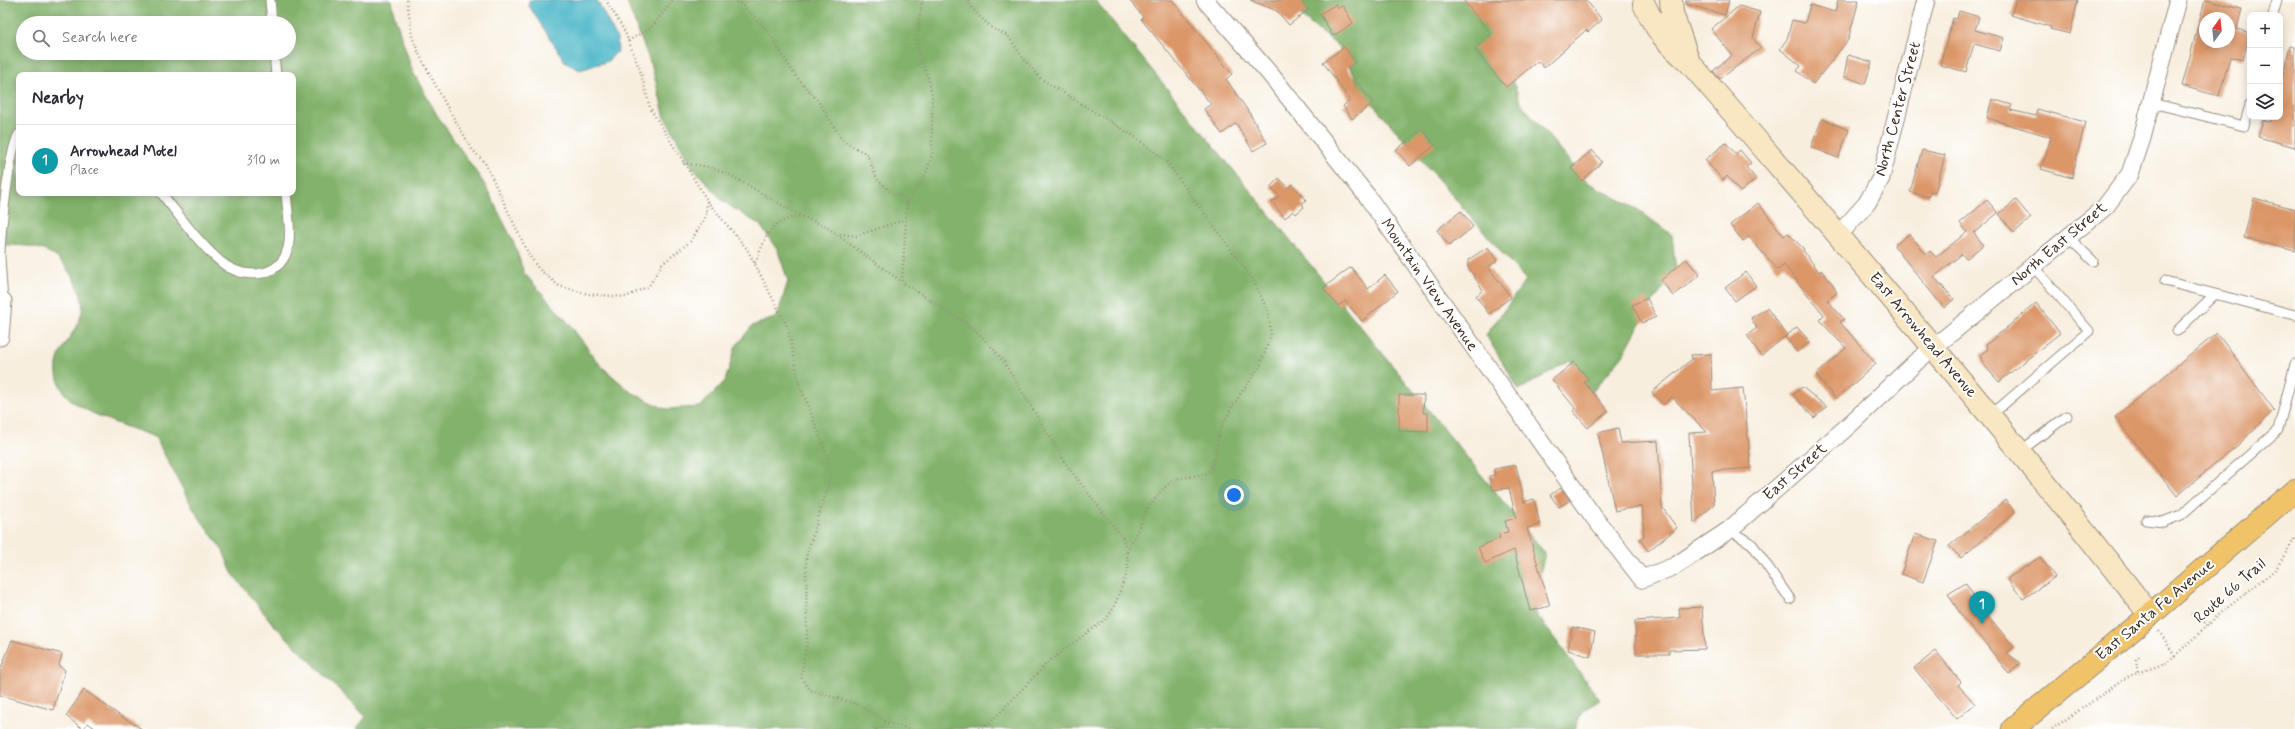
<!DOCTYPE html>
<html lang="en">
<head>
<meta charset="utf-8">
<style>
	body { margin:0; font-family:Mynerve,sans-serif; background:#f2f2f3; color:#2b2b33 }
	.controls { position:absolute; right:12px; top:12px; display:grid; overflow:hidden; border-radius:8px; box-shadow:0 2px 10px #0003 }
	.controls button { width:36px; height:36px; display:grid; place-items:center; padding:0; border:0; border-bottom:1px solid #e1e1e2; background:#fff; color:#2b2b33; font:20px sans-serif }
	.compass { position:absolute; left:2199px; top:12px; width:36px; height:36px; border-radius:50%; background:#fff; box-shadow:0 2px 10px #0003; rotate:15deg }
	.you { position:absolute; left:1234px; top:495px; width:14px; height:14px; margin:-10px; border:3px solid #fff; border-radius:50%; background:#1a73e8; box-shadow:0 0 0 6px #1a73e833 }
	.badge { display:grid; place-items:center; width:26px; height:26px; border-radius:50%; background:#ea580c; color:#fff; font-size:13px; font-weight:700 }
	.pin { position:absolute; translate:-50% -33px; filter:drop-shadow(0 1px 2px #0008) }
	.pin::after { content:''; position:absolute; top:21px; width:14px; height:12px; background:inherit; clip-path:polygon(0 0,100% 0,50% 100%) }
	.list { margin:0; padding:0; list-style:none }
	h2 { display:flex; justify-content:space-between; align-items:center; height:52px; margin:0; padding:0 16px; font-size:17px }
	h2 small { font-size:13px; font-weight:400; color:#7c7c81 }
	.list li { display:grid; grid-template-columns:26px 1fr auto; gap:12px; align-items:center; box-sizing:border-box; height:72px; padding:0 16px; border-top:1px solid #e1e1e2 }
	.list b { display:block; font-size:15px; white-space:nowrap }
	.list p { margin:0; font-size:13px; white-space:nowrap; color:#7c7c81 }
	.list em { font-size:13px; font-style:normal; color:#7c7c81 }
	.icon { flex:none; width:22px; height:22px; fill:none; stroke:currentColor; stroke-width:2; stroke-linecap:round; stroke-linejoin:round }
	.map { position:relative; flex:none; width:2295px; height:729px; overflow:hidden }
	.search { position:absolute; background:#fff; box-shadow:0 2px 10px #0003; left:16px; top:16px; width:280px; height:44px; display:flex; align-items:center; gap:10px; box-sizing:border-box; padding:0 14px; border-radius:22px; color:#7c7c81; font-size:15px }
	.panel { position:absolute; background:#fff; box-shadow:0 2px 10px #0003; left:16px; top:72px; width:280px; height:124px; border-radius:8px }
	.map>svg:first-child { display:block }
	.forest { fill:#83b26c; stroke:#5f6e45; fill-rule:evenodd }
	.water { fill:#4ab5c7; stroke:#427072 }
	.building { fill:#dc9769; fill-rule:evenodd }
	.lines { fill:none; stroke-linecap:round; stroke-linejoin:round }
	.lane-casing { stroke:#998c7e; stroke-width:11 }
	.street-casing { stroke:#998c7e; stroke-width:19 }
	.secondary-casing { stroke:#998c7e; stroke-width:24 }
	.primary-casing { stroke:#998c7e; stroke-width:24 }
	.path { stroke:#998c7e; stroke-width:2.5; stroke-dasharray:1 3; stroke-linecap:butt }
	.lane { stroke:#fff; stroke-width:9 }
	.street { stroke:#fff; stroke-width:17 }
	.secondary { stroke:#f9e7c3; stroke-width:22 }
	.primary { stroke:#f1c369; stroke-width:22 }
	.labels { text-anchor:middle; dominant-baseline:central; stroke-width:4; stroke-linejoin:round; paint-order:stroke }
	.street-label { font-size:16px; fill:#3b2a1e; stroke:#fff }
</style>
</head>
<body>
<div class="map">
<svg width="2295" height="729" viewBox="0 0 2295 729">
	<rect width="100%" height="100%" fill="#fff"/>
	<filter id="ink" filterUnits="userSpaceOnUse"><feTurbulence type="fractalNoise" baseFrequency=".025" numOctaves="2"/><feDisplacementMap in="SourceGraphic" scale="8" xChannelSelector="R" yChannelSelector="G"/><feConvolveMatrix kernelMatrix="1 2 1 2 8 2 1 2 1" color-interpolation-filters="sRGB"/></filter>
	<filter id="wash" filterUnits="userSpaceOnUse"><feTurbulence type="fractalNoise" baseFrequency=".012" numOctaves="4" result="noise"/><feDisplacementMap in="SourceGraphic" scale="16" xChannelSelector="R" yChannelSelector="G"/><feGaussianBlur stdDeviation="0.9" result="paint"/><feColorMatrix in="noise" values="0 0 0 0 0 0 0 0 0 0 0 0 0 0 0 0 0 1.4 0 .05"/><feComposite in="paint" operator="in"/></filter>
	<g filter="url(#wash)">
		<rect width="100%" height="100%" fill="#f7eede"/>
		<path class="forest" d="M0 0H392L394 14 413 72 437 115 485 185 514 243 524 273 571 326 601 366 631 392 665 409 700 407 725 381 736 346 752 326 777 317 788 281 778 251 760 225 724 202 693 168 665 118 652 67 626 0H1095L1545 553 1532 608 1600 700 1582 711 1575 729H356L366 717 272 623 232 573 223 551 194 510 155 437C132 428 73 412 62 389 44 355 76 340 82 311 84 303 80 290 75 282 57 247 37 245 0 245ZM23 23H289V53H23ZM19 75H293V193H19Z
			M1295 0H1475L1503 49 1520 102 1587 182 1637 209 1672 235 1676 272 1650 306 1623 355 1589 396 1570 360 1519 390 1486 335 1526 280 1364 94 1339 47 1297 13Z"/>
		<path class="water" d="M529 0H597L617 39 618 51 608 61 580 70 566 63 529 6Z"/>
		<g id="blocks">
			<path class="building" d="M1129 0H1172L1232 74 1226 79 1250 114 1267 143 1253 151 1236 123 1222 134 1204 109 1211 104 1141 19 1143 17Z
				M1250 0H1300L1308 10 1289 25 1277 11Z
				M1463 0H1586L1602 20 1588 32 1586 30 1544 68 1538 61 1506 87 1474 49 1491 34Z
				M1686 0H1729L1725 15 1686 4Z
				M1838 0H1859L1848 40 1813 84 1797 71 1801 66 1780 49 1787 39 1792 20 1805 23 1810 5 1835 12Z
				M2016 0H2078L2070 34 2050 29 2051 27 2011 15Z
				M2205 0 2242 9 2237 29 2250 33 2243 60 2230 57 2219 96 2182 86ZM2205 18H2229V42H2205Z
				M1336 4 1338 8 1343 6 1353 23 1333 36 1320 14Z
				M1739 6 1760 12 1753 38 1761 48 1720 79 1713 71 1732 55 1711 29Z
				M1959 11 1979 17 1975 30 2004 38 2000 51 1974 44 1966 72 1940 65 1953 18 1957 19Z
				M2290 46 2295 47V147L2258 137 2263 120 2271 122 2272 117H2280V86Z
				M1344 47 1355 62 1347 68 1373 103 1352 119 1343 106 1350 100 1323 62Z
				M1848 55 1872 62 1865 84 1844 76Z
				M1992 99 2012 105 2010 110 2036 116 2037 109 2085 122 2072 178 2041 169 2051 137 1987 118Z
				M1822 119 1849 130 1838 158 1811 147Z
				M1422 129 1435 145 1410 166 1396 150Z
				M1726 143 1736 154 1740 150 1751 163 1746 167 1756 179 1740 192 1727 176 1723 180 1705 160Z
				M1592 150 1602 162 1582 181 1571 168Z
				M1922 150 1945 155 1935 193 1930 191 1929 197 1910 192Z
				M1279 178 1288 188 1292 184 1306 200 1302 203 1304 207 1296 214 1293 211 1285 218 1272 202 1279 196 1270 187Z
				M2254 198 2295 209V251L2244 238Z
				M1987 200 1998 213 1974 233 1983 245 1966 259 1962 254 1934 277 1954 299 1944 308 1894 246 1909 234 1926 254 1930 251 1936 257 1967 232 1960 223Z
				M2016 200 2031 218 2014 233 1999 214Z
				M1758 203 1784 236 1788 233 1804 249 1803 250 1819 272 1821 270 1832 283 1837 293 1827 300 1844 319 1840 322 1876 364 1836 399 1816 375 1846 348 1819 320 1824 315 1784 265 1778 270 1749 237 1743 241 1730 225Z
				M1461 211 1473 227 1449 246 1437 230Z
				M1488 247 1497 261 1488 267 1511 297 1489 314 1476 296 1483 290 1468 267V260Z
				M1686 259 1700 275 1673 296 1661 280Z
				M1351 267 1368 289 1385 275 1398 291 1362 321 1345 301 1338 306 1323 288Z
				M1746 272 1756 286 1735 301 1725 288Z
				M1647 298 1656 317 1642 323 1632 305Z
				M2036 303 2060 333 1999 382 1983 364 1980 355 1988 349 1986 345Z
				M1767 308 1787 335 1761 356 1747 335 1757 328 1751 318Z
				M1797 327 1810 342 1797 352 1785 337Z
				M2217 333 2274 410 2238 445 2177 496 2115 417Z
				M1711 354 1712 391 1743 388 1751 468 1712 471 1714 504 1694 523 1689 433 1707 432 1672 397 1663 405 1652 392 1692 359 1691 355Z
				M1574 362 1588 379 1584 382 1608 411 1588 428 1573 411 1576 409 1552 380Z
				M1802 387 1827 407 1814 418 1793 395Z
				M1399 395H1424L1423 413H1428V432L1399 431Z
				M1618 428 1621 443 1658 441 1662 507 1677 528 1648 551 1640 539 1644 536 1642 506 1615 511 1598 433Z
				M1516 465 1524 502 1534 499 1540 525 1527 528 1550 606 1530 611 1514 550 1485 563 1478 547 1500 538 1499 534 1508 532 1505 521 1516 518 1509 488 1492 490 1489 476 1495 475 1494 469Z
				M1561 488 1570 500 1559 507 1550 495Z
				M2005 500 2015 512 1961 558 1949 546Z
				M1915 534 1938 541 1923 582 1901 574Z
				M2040 557 2055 577 2023 599 2007 579Z
				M1966 583 1979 605 2014 647 2007 653 2020 663 2009 674 1986 644 1963 618 1948 594Z
				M1702 607 1705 649 1669 650V654H1636L1635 621 1680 618 1679 608Z
				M1572 627 1595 632 1590 657 1568 650Z
				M12 640 62 654 59 666 65 670 53 710 0 695V671Z
				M1936 651 1961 682 1958 685 1975 704 1957 719 1914 668Z
				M84 690 119 715 142 729H96L88 723 83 729 66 716Z"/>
		</g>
	</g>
	<g filter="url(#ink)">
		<use href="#blocks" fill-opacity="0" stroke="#998c7e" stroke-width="1"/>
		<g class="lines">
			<defs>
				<path id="lane" d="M270 0 272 23
					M2273 15 2277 0
					M274 53 276 75
					M2152 103 2244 126 2250 105
					M161 193C180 216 198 243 221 262 245 282 285 278 289 242 291 226 287 209 286 193
					M2068 237 2093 261
					M2165 281 2295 315
					M3 301C2 286 1 272 0 258 0 237 9 149 19 134
					M2177 331 2215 294
					M1990 416 2089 331 2033 266
					M2019 452 2067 416
					M2146 520 2163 522 2181 515 2278 430 2295 364
					M1729 530 1752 544 1790 599"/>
				<path id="street" d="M1205 0 1270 74 1367 196 1593 516 1642 579 1675 566 1729 530 1847 427 1917 361 2105 207 2130 174 2142 138 2178 0
					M1843 230 1867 203 1881 178 1926 0
					M0 337 3 301"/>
				<path id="secondary" d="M1671 0 1672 13 1688 59
					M1644 4C1656 31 1667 43 1689 62 1846 243 2003 426 2150 615"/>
				<path id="primary" d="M2013 729 2150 615 2295 490"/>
			</defs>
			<use href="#lane" class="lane-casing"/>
			<use href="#street" class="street-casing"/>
			<use href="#secondary" class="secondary-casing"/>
			<use href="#primary" class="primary-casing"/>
			<path class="path" d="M407 0 412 37 420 56 445 103 472 149 485 163 529 255 538 268 559 286 588 294 626 297 649 286 662 264 691 241 706 216 707 200 650 108 641 73 625 32 606 0
				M737 0 768 31 794 74 819 102 841 138 848 144 867 154 877 179 891 192 904 198 907 203 902 282 973 328 990 345 1004 362 1068 467 1123 538 1127 552 1128 570 1114 607 1107 618 1048 662 994 719 983 727 975 729
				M968 0 971 7 981 18 992 28 1008 36 1023 58 1041 79 1137 138 1165 160 1252 278 1268 311 1271 335 1260 366 1233 405 1220 430 1212 467 1206 474 1175 479 1162 490 1149 506 1127 552
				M628 41 652 27 673 0
				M683 163 709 167 730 175 801 216 825 226 902 282
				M707 201 747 249 788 328 799 383 827 454 830 480 806 557 807 642 801 677 810 690 859 705 888 723 910 729
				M907 203 926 174 932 154V96L929 80 917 50V37L922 0
				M840 234 856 236 906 219
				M755 263C768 234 767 222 801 216
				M2191 614 2198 616 2208 626
				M2159 631 2175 656
				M2138 672 2136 660 2141 654
				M2052 729 2129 676 2167 663 2221 613 2276 569 2295 538"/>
			<use href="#lane" class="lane"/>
			<use href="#street" class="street"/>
			<use href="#secondary" class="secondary"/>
			<use href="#primary" class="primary"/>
		</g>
	</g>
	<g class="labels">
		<g class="street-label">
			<text transform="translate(1898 109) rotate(-75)">North Center Street</text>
			<text transform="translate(2059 244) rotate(-40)">North East Street</text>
			<text transform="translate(1429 285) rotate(55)">Mountain View Avenue</text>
			<text transform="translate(1923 335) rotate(50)">East Arrowhead Avenue</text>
			<text transform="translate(1795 472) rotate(-41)">East Street</text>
			<text transform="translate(2230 591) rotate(-41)">Route 66 Trail</text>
			<text transform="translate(2155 610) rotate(-40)">East Santa Fe Avenue</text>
		</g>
	</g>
</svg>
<div class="controls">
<button>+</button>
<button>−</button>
<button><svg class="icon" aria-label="layers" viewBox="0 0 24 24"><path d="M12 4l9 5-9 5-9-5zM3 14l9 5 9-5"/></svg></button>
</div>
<svg class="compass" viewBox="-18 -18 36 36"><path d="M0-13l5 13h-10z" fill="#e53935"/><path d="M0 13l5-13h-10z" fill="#7c7c81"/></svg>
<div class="you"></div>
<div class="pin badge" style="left:1982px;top:624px;background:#0f9aa8">1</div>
<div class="search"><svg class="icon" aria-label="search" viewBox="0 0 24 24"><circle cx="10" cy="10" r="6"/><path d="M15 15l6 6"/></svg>Search here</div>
<section class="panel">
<h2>Nearby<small></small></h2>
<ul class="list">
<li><span class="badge" style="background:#0f9aa8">1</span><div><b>Arrowhead Motel</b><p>Place</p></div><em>310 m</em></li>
</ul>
</section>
</div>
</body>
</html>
